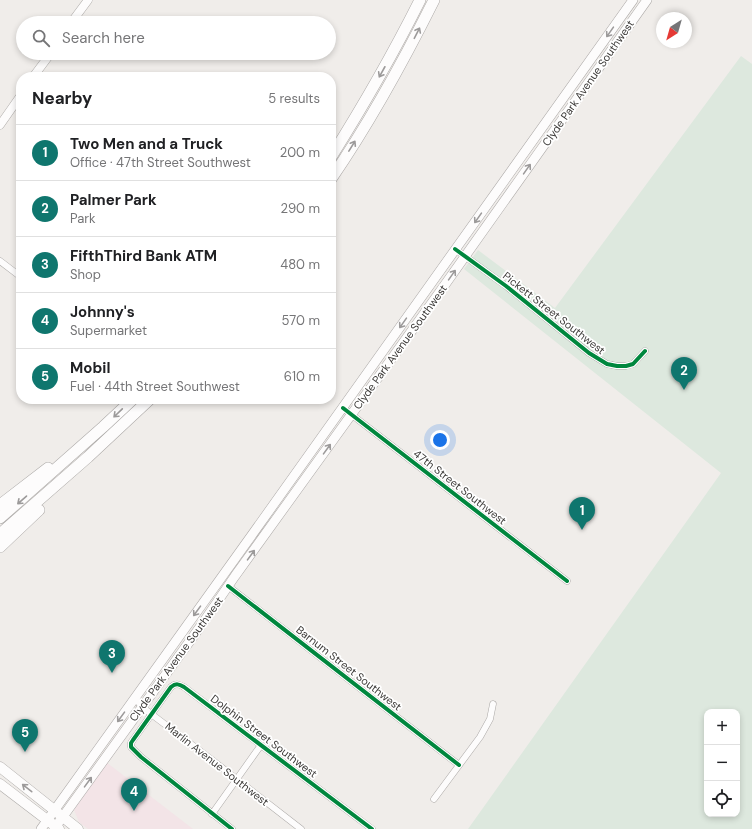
<!DOCTYPE html>
<html lang="en">
<head>
<meta charset="utf-8">
<style>
	body { margin:0; font-family:"DM Sans",sans-serif; background:#f6f6f6; color:#202124 }
	.controls { position:absolute; right:12px; bottom:12px; display:grid; overflow:hidden; border-radius:8px; box-shadow:0 2px 6px #0003 }
	.controls button { width:36px; height:36px; display:grid; place-items:center; padding:0; border:0; border-bottom:1px solid #e0e0e0; background:#fff; color:#202124; font:20px sans-serif }
	.compass { position:absolute; left:656px; top:12px; width:36px; height:36px; border-radius:50%; background:#fff; box-shadow:0 2px 6px #0003; rotate:217deg }
	.you { position:absolute; left:440px; top:440px; width:14px; height:14px; margin:-10px; border:3px solid #fff; border-radius:50%; background:#1a73e8; box-shadow:0 0 0 6px #1a73e833 }
	.badge { display:grid; place-items:center; width:26px; height:26px; border-radius:50%; background:#0f766e; color:#fff; font-size:13px; font-weight:700 }
	.pin { position:absolute; translate:-50% -33px; filter:drop-shadow(0 1px 2px #0008) }
	.pin::after { content:''; position:absolute; top:21px; width:14px; height:12px; background:inherit; clip-path:polygon(0 0,100% 0,50% 100%) }
	.list { margin:0; padding:0; list-style:none }
	h2 { display:flex; justify-content:space-between; align-items:center; height:52px; margin:0; padding:0 16px; font-size:17px }
	h2 small { font-size:13px; font-weight:400; color:#757577 }
	.list li { display:grid; grid-template-columns:26px 1fr auto; gap:12px; align-items:center; box-sizing:border-box; height:56px; padding:0 16px; border-top:1px solid #e0e0e0 }
	.list b { display:block; font-size:15px; white-space:nowrap }
	.list p { margin:0; font-size:13px; white-space:nowrap; color:#757577 }
	.list em { font-size:13px; font-style:normal; color:#757577 }
	.icon { flex:none; width:22px; height:22px; fill:none; stroke:currentColor; stroke-width:2; stroke-linecap:round; stroke-linejoin:round }
	.map { position:relative; flex:none; width:752px; height:829px; overflow:hidden }
	.search { position:absolute; background:#fff; box-shadow:0 2px 6px #0003; left:16px; top:16px; width:320px; height:44px; display:flex; align-items:center; gap:10px; box-sizing:border-box; padding:0 14px; border-radius:22px; color:#757577; font-size:15px }
	.panel { position:absolute; background:#fff; box-shadow:0 2px 6px #0003; left:16px; top:72px; width:320px; height:332px; border-radius:16px }
	.map>svg:first-child { display:block }
	.commercial { fill:#f3e4e7 }
	.green { fill:#dde8de; fill-rule:evenodd }
	.lines { fill:none; stroke-linecap:round; stroke-linejoin:round }
	.minor-casing { stroke:#aca9a7; stroke-width:7 }
	.tertiary-casing { stroke:#aca9a7; stroke-width:9 }
	.secondary-casing { stroke:#aca9a7; stroke-width:10 }
	.primary-casing { stroke:#aca9a7; stroke-width:11 }
	.motorway-casing { stroke:#aca9a7; stroke-width:12 }
	.minor { stroke:#fdfcfc; stroke-width:6 }
	.tertiary { stroke:#fdfcfc; stroke-width:8 }
	.secondary { stroke:#fdfcfc; stroke-width:9 }
	.primary { stroke:#fdfcfc; stroke-width:10 }
	.motorway { stroke:#fdfcfc; stroke-width:11 }
	.cycleway-casing { stroke:#fff; stroke-width:6 }
	.cycleway { stroke:#00873e; stroke-width:4 }
	.oneway { stroke:#9c9a9a }
	.labels { text-anchor:middle; dominant-baseline:central; stroke-width:3.5; stroke-linejoin:round; paint-order:stroke }
	.street-label { font-size:11px; fill:#3b3937; stroke:#fff }
</style>
</head>
<body>
<div class="map">
<svg width="752" height="829" viewBox="0 0 752 829">
	<rect width="100%" height="100%" fill="#f0edea"/>
	<path class="commercial" d="M106 762 193 829H88L79 822 74 810Z"/>
	<path class="green" d="M741 56 752 64V829H468L721 473 464 269 478 250 555 308ZM707 712H737V814H707Z"/>
	<g class="lines">
		<defs>
			<path id="minor" d="M455 249 506 286 589 353 607 364 617 366H626L633 364 645 351
				M0 261 21 277
				M343 408 567 581
				M228 586 459 765
				M135 698 142 707 212 760 301 829
				M434 799 480 737 490 719 493 704
				M212 814 261 745
				M232 829 141 757 131 747V743L133 740 171 687C176 683 179 684 184 687L372 829"/>
			<path id="tertiary" d="M71 23 88 0
				M33 77 51 53
				M0 125 21 95"/>
			<path id="secondary" d="M41 829 254 532 633 0
				M54 829 200 627 235 576 439 293 647 0"/>
			<path id="primary" d="M0 767 78 829
				M0 784 59 829"/>
			<path id="motorway" d="M331 157C363 106 393 54 420 0
				M331 179C370 122 403 62 434 0
				M0 505 48 468
				M0 518 103 427 133 399
				M0 534 88 457 150 399
				M0 547 39 510"/>
		</defs>
		<use href="#minor" class="minor-casing"/>
		<use href="#tertiary" class="tertiary-casing"/>
		<use href="#secondary" class="secondary-casing"/>
		<use href="#primary" class="primary-casing"/>
		<use href="#motorway" class="motorway-casing"/>
		<use href="#minor" class="minor"/>
		<use href="#tertiary" class="tertiary"/>
		<use href="#secondary" class="secondary"/>
		<use href="#primary" class="primary"/>
		<use href="#motorway" class="motorway"/>
		<defs>
			<path id="cycleway" d="M455 249 506 286 589 353 607 364 617 366H626L633 364 645 351
				M343 408 567 581
				M228 586 459 765
				M232 829 141 757 131 747V743L133 740 171 687C176 683 179 684 184 687L372 829"/>
		</defs>
		<use href="#cycleway" class="cycleway-casing"/>
		<use href="#cycleway" class="cycleway"/>
	</g>
	<defs><path id="oneway-shaft" d="M-6 0H5M1.5-3L5.5 0L1.5 3" fill="none" stroke-width="1.6" stroke-linecap="round" stroke-linejoin="round"/></defs>
	<g class="oneway">
		<use href="#oneway-shaft" transform="translate(610 32) rotate(125)"/>
		<use href="#oneway-shaft" transform="translate(417 33) rotate(-63)"/>
		<use href="#oneway-shaft" transform="translate(382 72) rotate(119)"/>
		<use href="#oneway-shaft" transform="translate(352 146) rotate(-58)"/>
		<use href="#oneway-shaft" transform="translate(527 169) rotate(-55)"/>
		<use href="#oneway-shaft" transform="translate(478 218) rotate(125)"/>
		<use href="#oneway-shaft" transform="translate(452 275) rotate(-55)"/>
		<use href="#oneway-shaft" transform="translate(403 323) rotate(125)"/>
		<use href="#oneway-shaft" transform="translate(118 413) rotate(136)"/>
		<use href="#oneway-shaft" transform="translate(327 449) rotate(-54)"/>
		<use href="#oneway-shaft" transform="translate(22 500) rotate(139)"/>
		<use href="#oneway-shaft" transform="translate(251 555) rotate(-54)"/>
		<use href="#oneway-shaft" transform="translate(197 611) rotate(126)"/>
		<use href="#oneway-shaft" transform="translate(121 717) rotate(126)"/>
		<use href="#oneway-shaft" transform="translate(88 782) rotate(-54)"/>
		<use href="#oneway-shaft" transform="translate(27 788) rotate(-142)"/>
	</g>
	<g class="labels">
		<g class="street-label">
			<text transform="translate(588 83) rotate(-55)">Clyde Park Avenue Southwest</text>
			<text transform="translate(554 313) rotate(38)">Pickett Street Southwest</text>
			<text transform="translate(400 347) rotate(-54)">Clyde Park Avenue Southwest</text>
			<text transform="translate(460 487) rotate(38)">47th Street Southwest</text>
			<text transform="translate(176 659) rotate(-54)">Clyde Park Avenue Southwest</text>
			<text transform="translate(349 668) rotate(38)">Barnum Street Southwest</text>
			<text transform="translate(264 736) rotate(37)">Dolphin Street Southwest</text>
			<text transform="translate(217 764) rotate(38)">Marlin Avenue Southwest</text>
		</g>
	</g>
</svg>
<div class="controls">
<button>+</button>
<button>−</button>
<button><svg class="icon" aria-label="locate" viewBox="0 0 24 24"><circle cx="12" cy="12" r="6"/><path d="M12 2v4M12 18v4M2 12h4M18 12h4"/></svg></button>
</div>
<svg class="compass" viewBox="-18 -18 36 36"><path d="M0-13l5 13h-10z" fill="#e53935"/><path d="M0 13l5-13h-10z" fill="#757577"/></svg>
<div class="you"></div>
<div class="pin badge" style="left:582px;top:530px">1</div>
<div class="pin badge" style="left:684px;top:390px">2</div>
<div class="pin badge" style="left:112px;top:673px">3</div>
<div class="pin badge" style="left:134px;top:811px">4</div>
<div class="pin badge" style="left:25px;top:752px">5</div>
<div class="search"><svg class="icon" aria-label="search" viewBox="0 0 24 24"><circle cx="10" cy="10" r="6"/><path d="M15 15l6 6"/></svg>Search here</div>
<section class="panel">
<h2>Nearby<small>5 results</small></h2>
<ul class="list">
<li><span class="badge">1</span><div><b>Two Men and a Truck</b><p>Office · 47th Street Southwest</p></div><em>200 m</em></li>
<li><span class="badge">2</span><div><b>Palmer Park</b><p>Park</p></div><em>290 m</em></li>
<li><span class="badge">3</span><div><b>FifthThird Bank ATM</b><p>Shop</p></div><em>480 m</em></li>
<li><span class="badge">4</span><div><b>Johnny's</b><p>Supermarket</p></div><em>570 m</em></li>
<li><span class="badge">5</span><div><b>Mobil</b><p>Fuel · 44th Street Southwest</p></div><em>610 m</em></li>
</ul>
</section>
</div>
</body>
</html>
